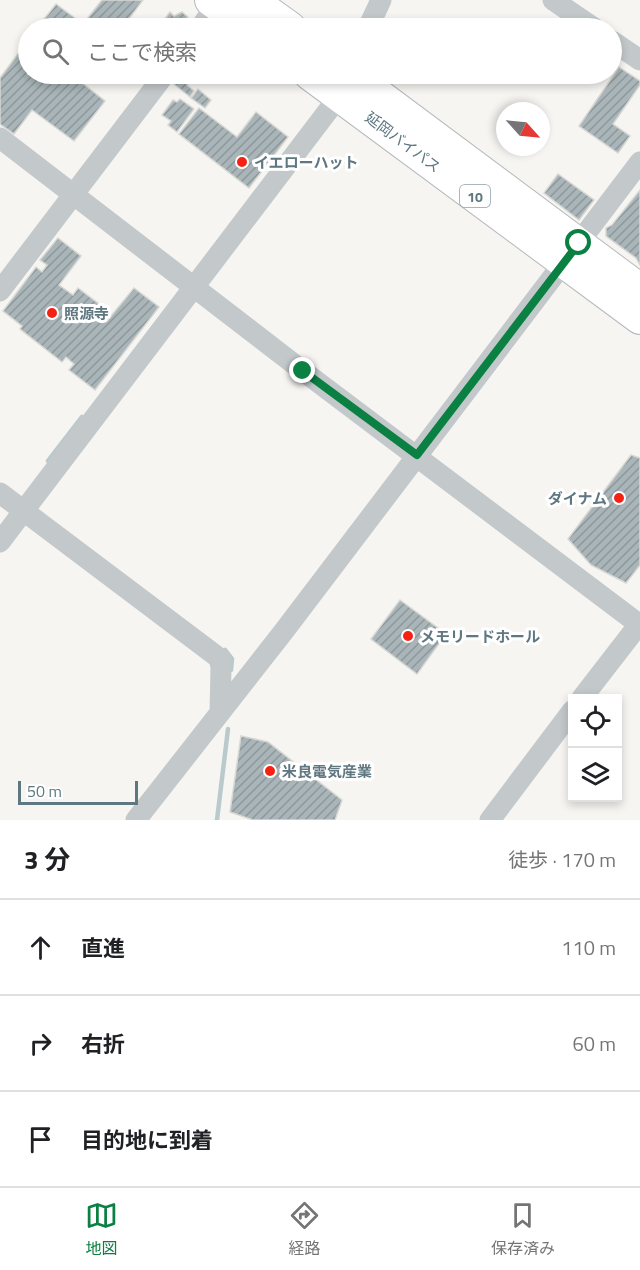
<!DOCTYPE html>
<html lang="ja">
<head>
<meta charset="utf-8">
<style>
	body { margin:0; font-family:"Titillium Web","Noto Sans JP",sans-serif; background:#f6f6f6; color:#202124 }
	.controls { position:absolute; right:18px; bottom:18px; display:grid; overflow:hidden; border-radius:0px; box-shadow:0 3px 9px #0003 }
	.controls button { width:54px; height:54px; display:grid; place-items:center; padding:0; border:0; border-bottom:2px solid #e0e0e0; background:#fff; color:#202124; font:30px sans-serif }
	.compass { position:absolute; left:496px; top:102px; width:54px; height:54px; border-radius:50%; background:#fff; box-shadow:0 3px 9px #0003; rotate:117deg }
	.scale { position:absolute; left:18px; bottom:15px; width:120px; box-sizing:border-box; padding-left:6px; border:3px solid #5e7780; border-top:0; font-size:16px; line-height:21px; white-space:nowrap; color:#5e7780; -webkit-text-stroke:4px #fff; paint-order:stroke }
	.stop { position:absolute; width:18px; height:18px; margin:-14px; border:4px solid #0b8043; border-radius:50%; background:#fff }
	.stop.end { background:#0b8043; border-color:#fff; box-shadow:0 2px 6px #0008 }
	.list { margin:0; padding:0; list-style:none }
	h2 { display:flex; justify-content:space-between; align-items:center; height:78px; margin:0; padding:0 24px; font-size:26px }
	h2 small { font-size:20px; font-weight:400; color:#757577 }
	.list li { display:grid; grid-template-columns:39px 1fr auto; gap:18px; align-items:center; box-sizing:border-box; height:96px; padding:0 24px; border-top:2px solid #e0e0e0 }
	.list b { display:block; font-size:22px; white-space:nowrap }
	.list em { font-size:20px; font-style:normal; color:#757577 }
	.icon { flex:none; width:33px; height:33px; fill:none; stroke:currentColor; stroke-width:2; stroke-linecap:round; stroke-linejoin:round }
	.map { position:relative; flex:none; width:640px; height:820px; overflow:hidden }
	.search { position:absolute; background:#fff; box-shadow:0 3px 9px #0003; left:18px; right:18px; top:18px; height:66px; display:flex; align-items:center; gap:15px; box-sizing:border-box; padding:0 21px; border-radius:33px; color:#757577; font-size:22px }
	.sheet { height:366px; background:#fff }
	nav { display:flex; justify-content:space-around; align-items:center; box-sizing:border-box; height:84px; border-top:2px solid #e0e0e0; background:#fff; font-size:16px; color:#757577 }
	nav a { display:grid; justify-items:center; gap:3px }
	nav .on { color:#0b8043 }
	.map>svg:first-child { display:block }
	.lines { fill:none; stroke-linecap:round; stroke-linejoin:round }
	.stream { stroke:#bacacc; stroke-width:4.5 }
	.building { fill:url(#building-hatch); stroke:#d7d7d4; stroke-width:1.5 }
	.highway-casing { stroke:#b5babc; stroke-width:34 }
	.minor { stroke:#c3c8cb; stroke-width:21 }
	.highway { stroke:#fff; stroke-width:32 }
	.route { stroke:#0b8043; stroke-width:8 }
	.poi-dot { fill:#f52113; stroke:#fff; stroke-width:2 }
	.labels { text-anchor:middle; dominant-baseline:central; stroke-width:6; stroke-linejoin:round; paint-order:stroke }
	.shield { fill:#fff; stroke:#8ea0a6; stroke-width:1.5 }
	.shield-label { font-size:14px; font-weight:bold; fill:#5e7780 }
	.street-label { font-size:15px; fill:#5e7780; stroke:#fff }
	.poi-label { font-size:15px; font-weight:bold; fill:#5e7780; stroke:#fff; text-anchor:start }
</style>
</head>
<body>
<div class="map">
<svg width="640" height="820" viewBox="0 0 640 820">
	<defs>
		<pattern id="building-hatch" width="6" height="6" patternUnits="userSpaceOnUse" patternTransform="scale(1.5)"><rect width="6" height="6" fill="#a9b5b8"/><path d="M-1 1l2-2M0 6l6-6M5 7l2-2" fill="none" stroke="#8d989b"/></pattern>
	</defs>
	<rect width="100%" height="100%" fill="#f6f5f2"/>
	<g class="lines">
		<path class="stream" d="M48 461 82 417
			M225 650 232 659 231 670
			M217 820 228 729"/>
	</g>
	<path class="building" d="M102 0H143L122 28H37L56 4 83 24Z
		M170 12 174 16 182 12 188 17 182 24 186 27 185 28H158Z
		M28 40V74H88L81 82 105 101 74 141 32 110 14 134 0 124V78Z
		M619 67 640 81V85L613 124 630 136 618 153 579 126Z
		M176 74H196L187 85 194 91 190 97 170 81Z
		M198 89 211 100 205 108 191 98Z
		M180 99 194 109 177 132 168 125 171 121 162 115 173 100 177 102Z
		M199 108 237 137 256 112 288 137 249 188 179 134Z
		M558 174 594 200 579 220 544 193Z
		M640 190V265L636 258 606 236V228L612 225Z
		M58 238 81 256 59 285 73 295 78 288 103 307 98 314 107 321 134 288 159 307 95 390 69 370 74 364 66 357 62 362 20 329 22 326 3 311 36 267 42 272 47 265 40 260Z
		M631 455 640 458V565L626 583 591 565 568 539Z
		M400 600 446 634 417 674 371 639Z
		M241 736 268 742 342 800 335 820H253L230 812Z"/>
	<g class="lines">
		<defs>
			<path id="highway" d="M211 0 250 28
				M251 0 290 28
				M310 74 640 318
				M350 74 640 290"/>
		</defs>
		<use href="#highway" class="highway-casing"/>
		<path class="minor" d="M553 0 594 28
			M200 28 217 4
			M368 28 381 0
			M612 41 640 60
			M0 138 303 371 640 625
			M0 291 165 74
			M0 493 219 658 221 667 220 713
			M0 542 340 95
			M582 698 640 623
			M136 820 284 631 640 162
			M490 820 572 711"/>
		<use href="#highway" class="highway"/>
	</g>
	<g class="lines">
		<path class="route" d="M303 371 417 455 579 243"/>
	</g>
	<g class="poi-dot">
		<circle cx="242" cy="162" r="6"/>
		<circle cx="52" cy="313" r="6"/>
		<circle cx="619" cy="498" r="6"/>
		<circle cx="408" cy="636" r="6"/>
		<circle cx="270" cy="771" r="6"/>
	</g>
	<g class="labels">
		<rect class="shield" x="460" y="185" width="30" height="22" rx="4.5"/>
		<g class="shield-label">
			<text x="475" y="196">10</text>
		</g>
		<g class="street-label">
			<text transform="translate(403 142) rotate(37)">延岡バイパス</text>
		</g>
		<g class="poi-label">
			<text x="254" y="162">イエローハット</text>
			<text x="64" y="313">照源寺</text>
			<text x="607" y="498" text-anchor="end">ダイナム</text>
			<text x="420" y="636">メモリードホール</text>
			<text x="282" y="771">米良電気産業</text>
		</g>
	</g>
</svg>
<div class="controls">
<button><svg class="icon" aria-label="locate" viewBox="0 0 24 24"><circle cx="12" cy="12" r="6"/><path d="M12 2v4M12 18v4M2 12h4M18 12h4"/></svg></button>
<button><svg class="icon" aria-label="layers" viewBox="0 0 24 24"><path d="M12 4l9 5-9 5-9-5zM3 14l9 5 9-5"/></svg></button>
</div>
<svg class="compass" viewBox="-18 -18 36 36"><path d="M0-13l5 13h-10z" fill="#e53935"/><path d="M0 13l5-13h-10z" fill="#757577"/></svg>
<div class="scale">50 m</div>
<div class="stop" style="left:579px;top:243px"></div>
<div class="stop end" style="left:303px;top:371px"></div>
<div class="search"><svg class="icon" aria-label="search" viewBox="0 0 24 24"><circle cx="10" cy="10" r="6"/><path d="M15 15l6 6"/></svg>ここで検索</div>
</div>
<section class="sheet">
<h2>3 分<small>徒歩 · 170 m</small></h2>
<ul class="list">
<li><svg class="icon" aria-label="ahead" viewBox="0 0 24 24"><path d="M12 20V5M6 11l6-6 6 6"/></svg><div><b>直進</b></div><em>110 m</em></li>
<li><svg class="icon" aria-label="right" viewBox="0 0 24 24"><path d="M7 20v-9h11M14 6l5 5-5 5"/></svg><div><b>右折</b></div><em>60 m</em></li>
<li><svg class="icon" aria-label="arrive" viewBox="0 0 24 24"><path d="M6 21V4h12l-3 4 3 4H6"/></svg><div><b>目的地に到着</b></div></li>
</ul>
</section>
<nav>
<a class="on"><svg class="icon" aria-label="map" viewBox="0 0 24 24"><path d="M3 6l6-2 6 2 6-2v14l-6 2-6-2-6 2zM9 4v14M15 6v14"/></svg>地図</a>
<a><svg class="icon" aria-label="directions" viewBox="0 0 24 24"><path d="M12 3l9 9-9 9-9-9zM9 14v-3h6M13 9l2 2-2 2"/></svg>経路</a>
<a><svg class="icon" aria-label="saved" viewBox="0 0 24 24"><path d="M7 4h10v16l-5-4-5 4z"/></svg>保存済み</a>
</nav>
</body>
</html>
